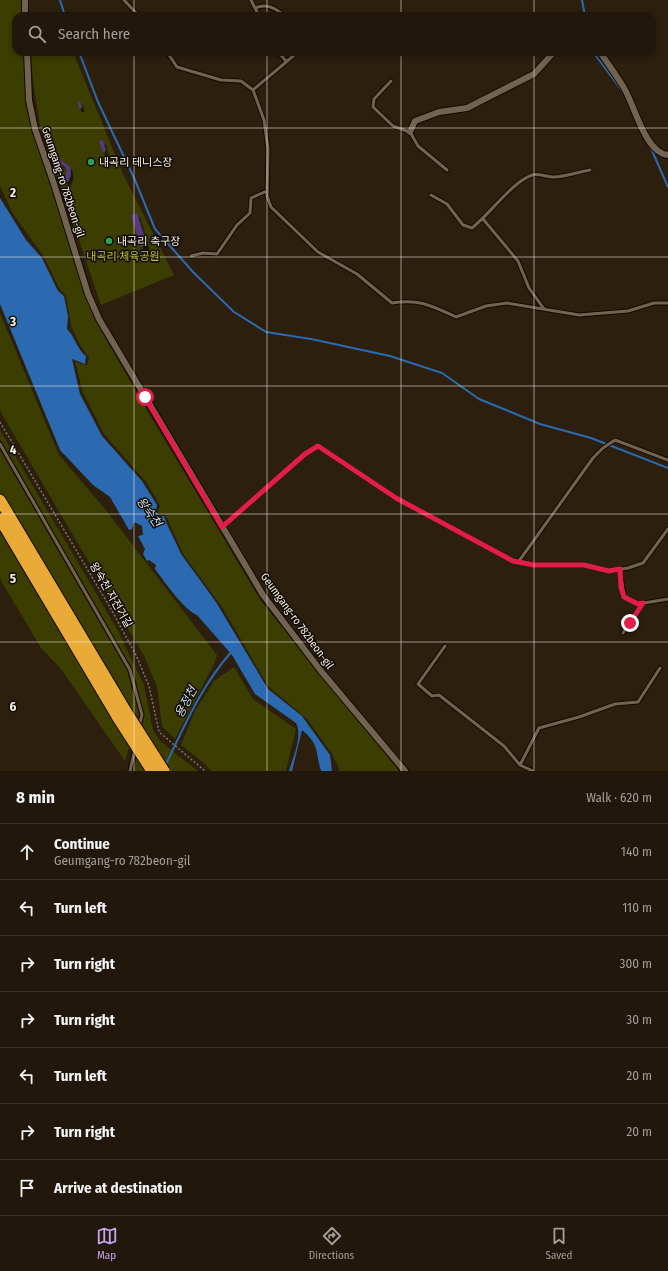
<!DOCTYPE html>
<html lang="en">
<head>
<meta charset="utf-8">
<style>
	body { margin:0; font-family:"Fira Sans Condensed","Noto Sans KR",sans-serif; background:#2d2418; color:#f1f3f6 }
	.stop { position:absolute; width:12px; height:12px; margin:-9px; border:3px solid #e11d48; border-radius:50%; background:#fff }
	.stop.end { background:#e11d48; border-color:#fff; box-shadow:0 1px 4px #0008 }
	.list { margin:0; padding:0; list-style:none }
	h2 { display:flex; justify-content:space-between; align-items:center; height:52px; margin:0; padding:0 16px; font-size:17px }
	h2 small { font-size:13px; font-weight:400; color:#a29f9c }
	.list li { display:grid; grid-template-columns:26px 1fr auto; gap:12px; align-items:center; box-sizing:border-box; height:56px; padding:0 16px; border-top:1px solid #3e362b }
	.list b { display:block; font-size:15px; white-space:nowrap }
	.list p { margin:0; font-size:13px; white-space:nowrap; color:#a29f9c }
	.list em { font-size:13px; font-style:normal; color:#a29f9c }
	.icon { flex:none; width:22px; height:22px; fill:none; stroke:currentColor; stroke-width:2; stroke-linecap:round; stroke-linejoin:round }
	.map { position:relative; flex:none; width:668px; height:771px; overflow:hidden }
	.search { position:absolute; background:#21170a; box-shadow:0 2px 6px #0003; left:12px; right:12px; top:12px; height:44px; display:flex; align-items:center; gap:10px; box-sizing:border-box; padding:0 14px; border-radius:12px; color:#a29f9c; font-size:15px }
	.sheet { height:444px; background:#21170a }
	nav { display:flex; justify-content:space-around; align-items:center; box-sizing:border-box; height:56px; border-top:1px solid #3e362b; background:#21170a; font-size:11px; color:#a29f9c }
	nav a { display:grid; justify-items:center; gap:2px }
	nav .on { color:#c6a6f0 }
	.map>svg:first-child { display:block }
	.green { fill:#3c3d01 }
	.water { fill:#2b6ab0 }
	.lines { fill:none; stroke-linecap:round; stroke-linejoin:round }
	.stream { stroke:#2b6ab0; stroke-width:2 }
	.building { fill:#573786; filter:url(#shadow) }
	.lane-casing { stroke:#140900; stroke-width:5 }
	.street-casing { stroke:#140900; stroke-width:8 }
	.highway-casing { stroke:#140900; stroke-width:13 }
	.path { stroke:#7f7365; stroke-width:1.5; stroke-dasharray:2 2; stroke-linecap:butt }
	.lane { stroke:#726351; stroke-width:3 }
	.street { stroke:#726351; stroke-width:6 }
	.highway { stroke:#e9aa37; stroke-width:11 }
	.highway-bridge-casing { stroke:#140900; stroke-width:13; stroke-linecap:butt }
	.highway-bridge { stroke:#e9aa37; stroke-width:11 }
	.route { stroke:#e11d48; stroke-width:5 }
	.grid { fill:none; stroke:#fcf3e9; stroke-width:1; stroke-opacity:0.55 }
	.leisure-dot { fill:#2e9e5b; stroke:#100a04; stroke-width:1.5 }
	.labels { text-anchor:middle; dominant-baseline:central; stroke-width:3; stroke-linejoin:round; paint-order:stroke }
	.poi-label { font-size:11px; fill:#fcf3e9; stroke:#100a04; text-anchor:start }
	.street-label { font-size:11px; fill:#fcf3e9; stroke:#100a04 }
	.park-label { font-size:11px; fill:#c3c637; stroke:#100a04 }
	.water-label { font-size:12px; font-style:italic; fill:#cfdff2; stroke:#100a04 }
	.grid-label { font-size:13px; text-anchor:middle; font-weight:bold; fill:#fcf3e9; stroke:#100a04; stroke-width:3; stroke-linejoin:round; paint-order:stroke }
</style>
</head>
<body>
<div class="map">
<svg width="668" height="771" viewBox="0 0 668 771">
	<defs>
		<filter id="shadow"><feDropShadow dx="2.5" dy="4" stdDeviation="0" flood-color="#0009"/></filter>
	</defs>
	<rect width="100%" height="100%" fill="#2c1f0e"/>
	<path class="green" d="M0 0H22L23 16H16V52H24L30 122 94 318 139 397 261 601 399 771H340L332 754 307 719 268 686 222 607 183 554 165 514H160L158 511 160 506 147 483 104 434 83 393 75 362 87 365 89 358 80 345 71 326 66 296 59 288 43 255 13 214 0 186Z
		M31 52H73L123 174 174 275 101 305 40 126 33 81Z
		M0 313 59 455 105 509 217 655 215 662 175 739 162 726 157 687 144 656 0 411Z
		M0 430 117 629 144 685 153 730 160 741 198 771H134L144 715 133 671 0 439Z
		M0 450 127 670 139 714 125 761 61 669 41 648 0 579Z
		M234 667 253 699 296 729 286 771H211L206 765 181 745 195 711 214 681Z"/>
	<path class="water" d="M0 198 26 240 42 258 58 291 64 296 68 316 67 329C75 337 77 349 86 356L85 364 72 359 80 394 102 436 142 481 157 505 156 511 160 517 164 516C168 529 176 541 181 554L216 602 268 689 302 716 330 755 332 771H321C315 751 320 745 302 730L292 771H289C293 757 303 736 296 723L255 694 232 655 197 615C183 609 164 581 155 569L156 565 149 560 147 561 143 554 145 549 138 536 143 535 142 526 134 522 132 529 129 530 110 497 93 485 60 450 0 304Z"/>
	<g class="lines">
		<path class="stream" d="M60 0 65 16
			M582 0 585 16
			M79 52 98 102 135 180 155 229 193 272 234 312 266 332 311 339 390 356 442 373 479 399 540 424 591 438 668 468
			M593 52 623 92
			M650 146 668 187
			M165 766C186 723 200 688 232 651"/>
	</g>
	<path class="building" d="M80 101 82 108H79L78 102Z
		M103 140 106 151 103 152 99 141Z
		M61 160 70 167 71 175 68 182 64 179 67 171 64 166 60 163Z
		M137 213 147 245 141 247 131 215Z"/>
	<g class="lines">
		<defs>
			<path id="lane" d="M124 0 139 16
				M251 0 259 16
				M255 8C267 3 275 8 285 16
				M348 16 350 15
				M167 52 177 67 221 80 241 81 253 90 264 120 268 149 267 196 271 207 318 252 357 274 392 303C420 299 430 305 456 317L486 306 507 303 579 315 628 311 654 303H668
				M278 52 286 61
				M391 81 374 99 373 107 393 126 410 132 418 146 447 170
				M253 90 298 52
				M431 195 447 204 463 225 472 228C490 214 512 182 532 175 538 173 547 177 554 177 565 177 579 172 590 170
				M483 219 518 261 529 288 544 309
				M191 256 203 253 217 254 237 225 250 213 251 198 267 191
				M0 444 130 670 142 715 139 726
				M222 527 305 454 318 446 396 498 513 561H519L593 458 603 448 615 440 668 460
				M519 561 534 565H584L609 571 628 568 643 563 668 529
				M620 569 624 597 638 604 668 599
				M623 633 643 603
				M445 646 418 684 432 696 439 695 504 746 520 765 533 771
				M520 765 539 728 579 717 615 704 638 702 660 668
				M130 771 135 749"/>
			<path id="street" d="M25 0V16
				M27 52 29 100 35 129 54 184 88 294 99 319 263 595 321 671 405 771
				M600 52C608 64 617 76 624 88 635 106 645 153 668 155
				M410 132 415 121 439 112 467 108 534 74 554 52"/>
			<path id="highway" d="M0 500 127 713
				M0 519 118 718"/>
		</defs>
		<use href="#lane" class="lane-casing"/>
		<use href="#street" class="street-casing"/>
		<use href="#highway" class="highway-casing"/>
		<path class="path" d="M0 422 111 609 136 655 149 686 159 732 205 771"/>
		<use href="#lane" class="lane"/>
		<use href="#street" class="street"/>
		<use href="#highway" class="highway"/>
		<defs>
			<path id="highway-bridge" d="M127 713 164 771
				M118 718 152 771"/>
		</defs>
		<use href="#highway-bridge" class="highway-bridge-casing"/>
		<use href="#highway-bridge" class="highway-bridge"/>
	</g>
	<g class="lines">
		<path class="route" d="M145 397 222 527 305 454 318 446 396 498 513 561 534 565H584L609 571 620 569 621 587 624 597 638 604 643 603 630 623"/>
	</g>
	<path class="grid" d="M134 0V16M267 0V16M401 0V16M534 0V16M134 52V771M267 52V771M401 52V771M534 52V771M0 128H668M0 257H668M0 386H668M0 514H668M0 642H668"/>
	<g class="leisure-dot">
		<circle cx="91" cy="162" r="4"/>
		<circle cx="109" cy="241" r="4"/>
	</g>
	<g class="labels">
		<g class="poi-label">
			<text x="99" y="162">내곡리 테니스장</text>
			<text x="117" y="241">내곡리 축구장</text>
		</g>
		<g class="street-label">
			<text transform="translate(63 182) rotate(72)">Geumgang-ro 782beon-gil</text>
			<text transform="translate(111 595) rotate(60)">왕숙천 자전거길</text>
			<text transform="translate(297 621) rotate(54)">Geumgang-ro 782beon-gil</text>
		</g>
		<g class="park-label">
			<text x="123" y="256">내곡리 체육공원</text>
		</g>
		<g class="water-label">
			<text transform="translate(149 512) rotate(55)">왕숙천</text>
			<text transform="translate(186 702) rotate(-62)">용정천</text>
		</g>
	</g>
	<g class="grid-label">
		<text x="13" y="197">2</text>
		<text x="13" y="326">3</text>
		<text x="13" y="454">4</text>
		<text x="13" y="583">5</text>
		<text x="13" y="711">6</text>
	</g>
</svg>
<div class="stop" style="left:145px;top:397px"></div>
<div class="stop end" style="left:630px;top:623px"></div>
<div class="search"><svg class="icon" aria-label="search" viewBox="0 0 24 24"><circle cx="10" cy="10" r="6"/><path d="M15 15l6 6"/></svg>Search here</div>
</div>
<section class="sheet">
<h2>8 min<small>Walk · 620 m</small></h2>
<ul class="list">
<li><svg class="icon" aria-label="ahead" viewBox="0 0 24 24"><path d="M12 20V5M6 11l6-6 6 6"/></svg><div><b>Continue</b><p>Geumgang-ro 782beon-gil</p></div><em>140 m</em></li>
<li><svg class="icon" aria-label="left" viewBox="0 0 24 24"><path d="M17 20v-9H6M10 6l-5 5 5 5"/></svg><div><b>Turn left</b></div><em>110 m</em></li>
<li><svg class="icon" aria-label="right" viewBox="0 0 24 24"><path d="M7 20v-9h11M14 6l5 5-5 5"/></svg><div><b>Turn right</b></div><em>300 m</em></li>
<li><svg class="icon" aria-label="right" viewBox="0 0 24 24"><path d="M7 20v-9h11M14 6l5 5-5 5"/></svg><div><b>Turn right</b></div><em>30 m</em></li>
<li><svg class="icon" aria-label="left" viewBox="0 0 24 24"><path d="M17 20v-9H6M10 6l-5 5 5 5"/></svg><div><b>Turn left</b></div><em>20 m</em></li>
<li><svg class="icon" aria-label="right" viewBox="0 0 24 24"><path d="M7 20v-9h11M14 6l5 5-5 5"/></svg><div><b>Turn right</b></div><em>20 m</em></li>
<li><svg class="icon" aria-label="arrive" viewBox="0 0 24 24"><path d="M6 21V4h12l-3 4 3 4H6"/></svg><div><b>Arrive at destination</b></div></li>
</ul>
</section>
<nav>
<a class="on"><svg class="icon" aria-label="map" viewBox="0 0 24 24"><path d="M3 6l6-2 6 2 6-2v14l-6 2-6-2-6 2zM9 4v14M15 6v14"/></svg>Map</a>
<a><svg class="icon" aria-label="directions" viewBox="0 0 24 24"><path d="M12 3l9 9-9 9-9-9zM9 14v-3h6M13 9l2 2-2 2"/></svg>Directions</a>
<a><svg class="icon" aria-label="saved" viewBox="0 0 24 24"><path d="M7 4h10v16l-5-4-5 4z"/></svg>Saved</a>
</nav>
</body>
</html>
